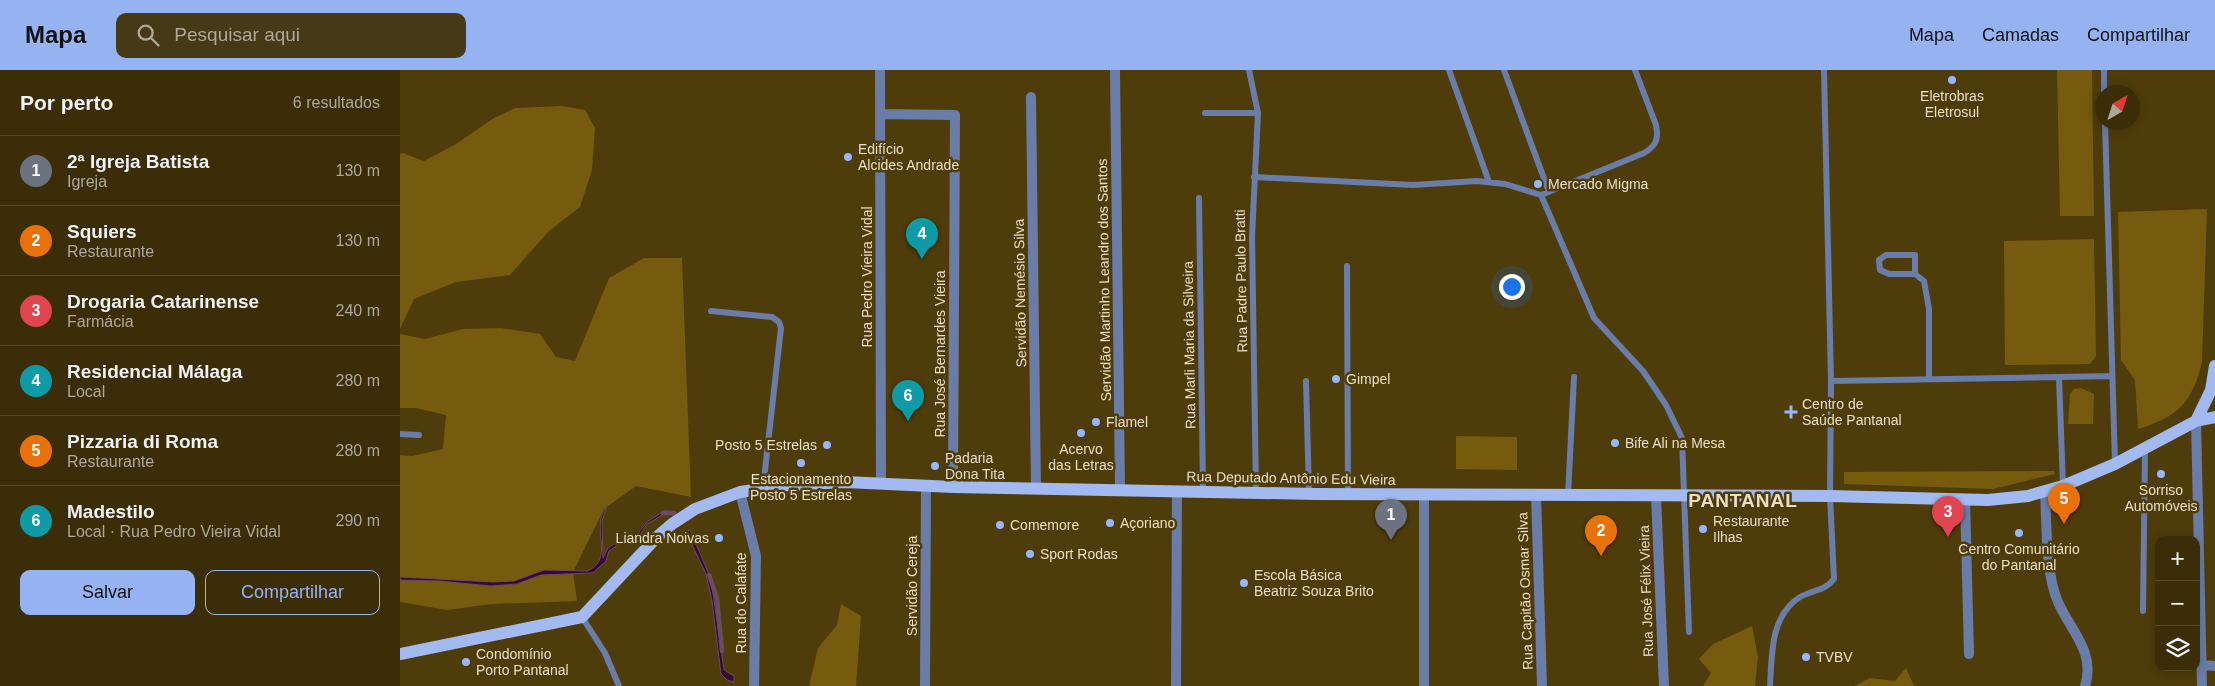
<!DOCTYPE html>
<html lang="pt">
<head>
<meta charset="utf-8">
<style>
	body { margin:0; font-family:Arial,sans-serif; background:#463916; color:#f1f3f6 }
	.controls { position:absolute; right:15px; bottom:15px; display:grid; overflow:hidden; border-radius:10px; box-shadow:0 2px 12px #0003 }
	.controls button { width:45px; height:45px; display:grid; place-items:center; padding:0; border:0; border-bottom:1px solid #544929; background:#3b2d08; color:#f1f3f6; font:25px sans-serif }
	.compass { position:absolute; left:1695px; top:15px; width:45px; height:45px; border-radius:50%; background:#3b2d08; box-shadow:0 2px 12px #0003; rotate:39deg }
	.you { position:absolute; left:1111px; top:216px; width:18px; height:18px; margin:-12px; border:4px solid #fff; border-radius:50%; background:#1a73e8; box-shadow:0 0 0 8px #1a73e833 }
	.badge { display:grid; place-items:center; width:32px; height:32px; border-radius:50%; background:#95b2f1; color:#fff; font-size:16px; font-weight:700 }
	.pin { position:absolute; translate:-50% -41px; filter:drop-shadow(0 1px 2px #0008) }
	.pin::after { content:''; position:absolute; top:26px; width:18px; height:15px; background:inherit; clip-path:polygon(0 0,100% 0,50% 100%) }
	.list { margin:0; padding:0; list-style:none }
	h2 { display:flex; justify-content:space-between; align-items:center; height:65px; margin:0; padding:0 20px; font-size:21px }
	h2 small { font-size:16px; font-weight:400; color:#aca89c }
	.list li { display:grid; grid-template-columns:32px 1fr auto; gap:15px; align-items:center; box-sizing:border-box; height:70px; padding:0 20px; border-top:1px solid #544929 }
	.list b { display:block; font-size:19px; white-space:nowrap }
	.list p { margin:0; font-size:16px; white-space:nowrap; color:#aca89c }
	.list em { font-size:16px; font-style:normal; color:#aca89c }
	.actions { display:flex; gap:10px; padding:15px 20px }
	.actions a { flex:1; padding:11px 0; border:1px solid #95b2f1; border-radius:10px; text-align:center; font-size:18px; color:#95b2f1 }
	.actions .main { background:#95b2f1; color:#111 }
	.icon { flex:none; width:28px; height:28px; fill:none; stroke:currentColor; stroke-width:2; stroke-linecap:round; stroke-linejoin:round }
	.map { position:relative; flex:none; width:1815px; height:616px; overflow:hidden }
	header { display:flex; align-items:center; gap:30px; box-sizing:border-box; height:70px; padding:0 25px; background:#95b2f1; color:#111 }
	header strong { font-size:24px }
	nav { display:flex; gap:28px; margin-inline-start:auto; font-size:18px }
	.search { width:350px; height:45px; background:#463916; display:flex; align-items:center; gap:12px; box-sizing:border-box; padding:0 18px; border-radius:10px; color:#aca89c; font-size:19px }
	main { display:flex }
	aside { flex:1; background:#3b2d08 }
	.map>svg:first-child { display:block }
	.green { fill:#765a0d }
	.water { fill:#360a38; stroke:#6c4a63 }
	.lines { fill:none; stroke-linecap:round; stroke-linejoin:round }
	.stream { stroke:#6c4a63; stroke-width:4.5 }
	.lane { stroke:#6a7da8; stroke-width:6 }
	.street { stroke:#6a7da8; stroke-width:10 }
	.primary { stroke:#a2baef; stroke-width:12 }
	.poi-dot { fill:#97b6fd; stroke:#4f3c0b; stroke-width:2 }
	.labels { text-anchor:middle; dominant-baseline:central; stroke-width:5; stroke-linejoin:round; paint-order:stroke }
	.poi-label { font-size:14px; fill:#e9dec6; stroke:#4f3c0b; text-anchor:start }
	.street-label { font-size:14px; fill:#e9dec6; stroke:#4f3c0b }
	.district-label { font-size:19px; font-weight:bold; letter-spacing:1px; fill:#e9dec6; stroke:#4f3c0b }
</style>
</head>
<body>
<header>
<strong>Mapa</strong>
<div class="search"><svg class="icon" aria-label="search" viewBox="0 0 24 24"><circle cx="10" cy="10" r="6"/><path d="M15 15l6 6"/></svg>Pesquisar aqui</div>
<nav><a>Mapa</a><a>Camadas</a><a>Compartilhar</a></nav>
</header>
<main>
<aside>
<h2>Por perto<small>6 resultados</small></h2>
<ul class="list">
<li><span class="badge" style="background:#6b7280">1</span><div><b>2ª Igreja Batista</b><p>Igreja</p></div><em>130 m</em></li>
<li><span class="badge" style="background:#e8710a">2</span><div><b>Squiers</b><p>Restaurante</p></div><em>130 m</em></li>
<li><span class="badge" style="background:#e0444e">3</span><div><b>Drogaria Catarinense</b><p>Farmácia</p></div><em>240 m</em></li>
<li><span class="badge" style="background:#0f9aa8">4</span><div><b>Residencial Málaga</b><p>Local</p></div><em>280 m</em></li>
<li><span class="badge" style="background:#e8710a">5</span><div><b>Pizzaria di Roma</b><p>Restaurante</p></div><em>280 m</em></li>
<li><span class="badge" style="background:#0f9aa8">6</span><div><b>Madestilo</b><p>Local · Rua Pedro Vieira Vidal</p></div><em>290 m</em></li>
</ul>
<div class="actions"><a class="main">Salvar</a><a>Compartilhar</a></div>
</aside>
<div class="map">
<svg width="1815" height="616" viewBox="0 0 1815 616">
	<rect width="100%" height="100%" fill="#4f3c0b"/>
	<path class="green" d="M1657 0H1692L1694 146H1660Z
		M162 36 185 40 195 58 192 100 180 137 148 162 110 205 56 212 14 229 0 259V84L3 83 24 91 56 74 94 48 115 38Z
		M1807 139 1802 292C1792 333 1778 347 1738 359L1735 310 1721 290 1718 142Z
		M1694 169 1696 286 1690 294 1605 295 1604 171Z
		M244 188H282L291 427 236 416 204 439 173 502 177 531 92 534 47 540 0 532V385L12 386 43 379 46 345 16 338H0V264L25 269 63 259 101 258 140 264 156 287 175 291 209 208Z
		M1681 318 1694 324 1693 354H1668L1670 324 1674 319Z
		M1056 366 1117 367V400L1056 399Z
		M1654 401 1655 404 1593 419 1444 414V402Z
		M441 534 461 546 456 616H409L418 578 437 555Z
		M1352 556 1358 587 1355 616H1303L1311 603 1299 589 1313 574Z
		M1506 598 1514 616H1455L1470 608 1495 611Z"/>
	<path class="water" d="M207 435 202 451 203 488 208 478 217 472 235 467 247 452 264 441H269L247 454 238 468 219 474 209 481 206 491 193 503 141 505 117 514 91 516 39 511 0 510V507L93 512 114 511 144 500 187 501C211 491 197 469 201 449 202 444 205 439 207 435Z
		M290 460 311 509 324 600 334 606V612L327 610 321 604 312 531 306 504 286 462Z"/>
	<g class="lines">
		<path class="stream" d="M263 443H274
			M309 505 317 528 322 581"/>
		<path class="lane" d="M849 0 858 43 852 167 856 423
			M1049 0 1089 112
			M1104 0 1149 122
			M1235 0 1256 55C1259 69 1256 76 1244 83L1141 125 1194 248 1243 301 1266 335 1282 368 1289 562
			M1424 0 1431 311 1712 306
			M1704 0V22
			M805 43H858
			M1705 52 1715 394
			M854 107 1013 115 1077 111 1105 114 1141 125
			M799 128 803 421
			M947 196 948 424
			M1515 204V185H1486L1479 190 1480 200 1489 204H1515L1524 211 1529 239V309
			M311 241 372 247 379 252 381 258 363 418
			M1659 307 1663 416
			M906 311 909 424
			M0 364 19 365
			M1168 425 1174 307
			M1743 541 1745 379
			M182 547 205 583 219 616
			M1370 616C1372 585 1370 546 1400 527 1412 520 1425 521 1434 509L1430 426 1431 311"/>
		<path class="street" d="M480 0 481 414
			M715 0 720 420
			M631 27 636 419
			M480 44 555 45 553 417
			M1796 351 1802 616
			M340 422 356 486 354 616
			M1645 422C1647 455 1645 502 1658 532 1670 560 1696 582 1685 616
			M1136 425 1142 616
			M1256 426 1264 616
			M1565 429 1569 584
			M1802 595 1815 596
			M525 616 526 416
			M776 616 777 421
			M1024 616V425"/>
		<path class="primary" d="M1796 351 1811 320 1815 296
			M0 584 182 547 257 467 272 454 295 439 340 422 389 415 445 412 553 417 916 424 1430 426 1588 430 1628 426 1663 416 1715 394 1796 351 1815 347"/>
	</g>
	<g class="poi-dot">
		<circle cx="1552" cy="10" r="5"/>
		<circle cx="448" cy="87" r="5"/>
		<circle cx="1138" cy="114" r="5"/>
		<circle cx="936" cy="309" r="5"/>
		<path d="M1388.5 334.5h5v5h5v5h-5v5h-5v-5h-5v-5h5z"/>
		<circle cx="696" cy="352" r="5"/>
		<circle cx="681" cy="363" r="5"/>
		<circle cx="1215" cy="373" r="5"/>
		<circle cx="427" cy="375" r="5"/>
		<circle cx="401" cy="393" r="5"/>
		<circle cx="535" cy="396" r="5"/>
		<circle cx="1761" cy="404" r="5"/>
		<circle cx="710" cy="453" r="5"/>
		<circle cx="600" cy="455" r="5"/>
		<circle cx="1303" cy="459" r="5"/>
		<circle cx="1619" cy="463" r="5"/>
		<circle cx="319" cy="468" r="5"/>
		<circle cx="630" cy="484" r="5"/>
		<circle cx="844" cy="513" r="5"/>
		<circle cx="1406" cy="587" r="5"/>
		<circle cx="66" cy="592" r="5"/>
	</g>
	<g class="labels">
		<g class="poi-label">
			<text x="1552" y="26" text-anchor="middle">Eletrobras<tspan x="1552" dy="16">Eletrosul</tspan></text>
			<text x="458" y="79">Edifício<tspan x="458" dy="16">Alcides Andrade</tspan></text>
			<text x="1148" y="114">Mercado Migma</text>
			<text x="946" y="309">Gimpel</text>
			<text x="1402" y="334">Centro de<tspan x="1402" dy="16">Saúde Pantanal</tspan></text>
			<text x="706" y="352">Flamel</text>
			<text x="1225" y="373">Bife Ali na Mesa</text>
			<text x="417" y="375" text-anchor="end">Posto 5 Estrelas</text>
			<text x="681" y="379" text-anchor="middle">Acervo<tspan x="681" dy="16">das Letras</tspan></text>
			<text x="545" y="388">Padaria<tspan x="545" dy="16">Dona Tita</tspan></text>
			<text x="401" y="409" text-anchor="middle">Estacionamento<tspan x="401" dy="16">Posto 5 Estrelas</tspan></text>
			<text x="1761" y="420" text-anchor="middle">Sorriso<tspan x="1761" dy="16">Automóveis</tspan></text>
			<text x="1313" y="451">Restaurante<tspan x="1313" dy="16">Ilhas</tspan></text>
			<text x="720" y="453">Açoriano</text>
			<text x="610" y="455">Comemore</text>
			<text x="309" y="468" text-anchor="end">Liandra Noivas</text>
			<text x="1619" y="479" text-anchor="middle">Centro Comunitário<tspan x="1619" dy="16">do Pantanal</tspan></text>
			<text x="640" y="484">Sport Rodas</text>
			<text x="854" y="505">Escola Básica<tspan x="854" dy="16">Beatriz Souza Brito</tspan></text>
			<text x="76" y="584">Condomínio<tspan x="76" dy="16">Porto Pantanal</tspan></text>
			<text x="1416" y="587">TVBV</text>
		</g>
		<g class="street-label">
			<text transform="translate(467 207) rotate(-90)">Rua Pedro Vieira Vidal</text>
			<text transform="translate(704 210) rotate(-91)">Servidão Martinho Leandro dos Santos</text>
			<text transform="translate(841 211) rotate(-91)">Rua Padre Paulo Bratti</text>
			<text transform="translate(620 223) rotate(-91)">Servidão Nemésio Silva</text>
			<text transform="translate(789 275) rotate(-91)">Rua Marli Maria da Silveira</text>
			<text transform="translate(540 284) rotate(-90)">Rua José Bernardes Vieira</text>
			<text transform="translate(891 408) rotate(1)">Rua Deputado Antônio Edu Vieira</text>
			<text transform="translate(512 516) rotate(-90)">Servidão Cereja</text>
			<text transform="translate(1125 521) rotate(-92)">Rua Capitão Osmar Silva</text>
			<text transform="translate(1246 521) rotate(-92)">Rua José Félix Vieira</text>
			<text transform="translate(341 533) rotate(-90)">Rua do Calafate</text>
		</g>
		<g class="district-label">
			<text x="1343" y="430">PANTANAL</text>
		</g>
	</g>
</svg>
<div class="controls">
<button>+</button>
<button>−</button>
<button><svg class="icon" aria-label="layers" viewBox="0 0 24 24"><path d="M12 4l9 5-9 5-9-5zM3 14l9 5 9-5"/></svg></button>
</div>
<svg class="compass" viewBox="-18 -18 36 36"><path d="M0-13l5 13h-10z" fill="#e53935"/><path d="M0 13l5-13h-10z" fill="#aca89c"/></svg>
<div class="you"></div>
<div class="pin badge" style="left:991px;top:470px;background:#6b7280">1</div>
<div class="pin badge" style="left:1201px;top:486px;background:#e8710a">2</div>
<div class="pin badge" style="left:1548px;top:467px;background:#e0444e">3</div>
<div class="pin badge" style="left:522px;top:189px;background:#0f9aa8">4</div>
<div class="pin badge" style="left:1664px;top:454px;background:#e8710a">5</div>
<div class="pin badge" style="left:508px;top:351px;background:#0f9aa8">6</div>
</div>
</main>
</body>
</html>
